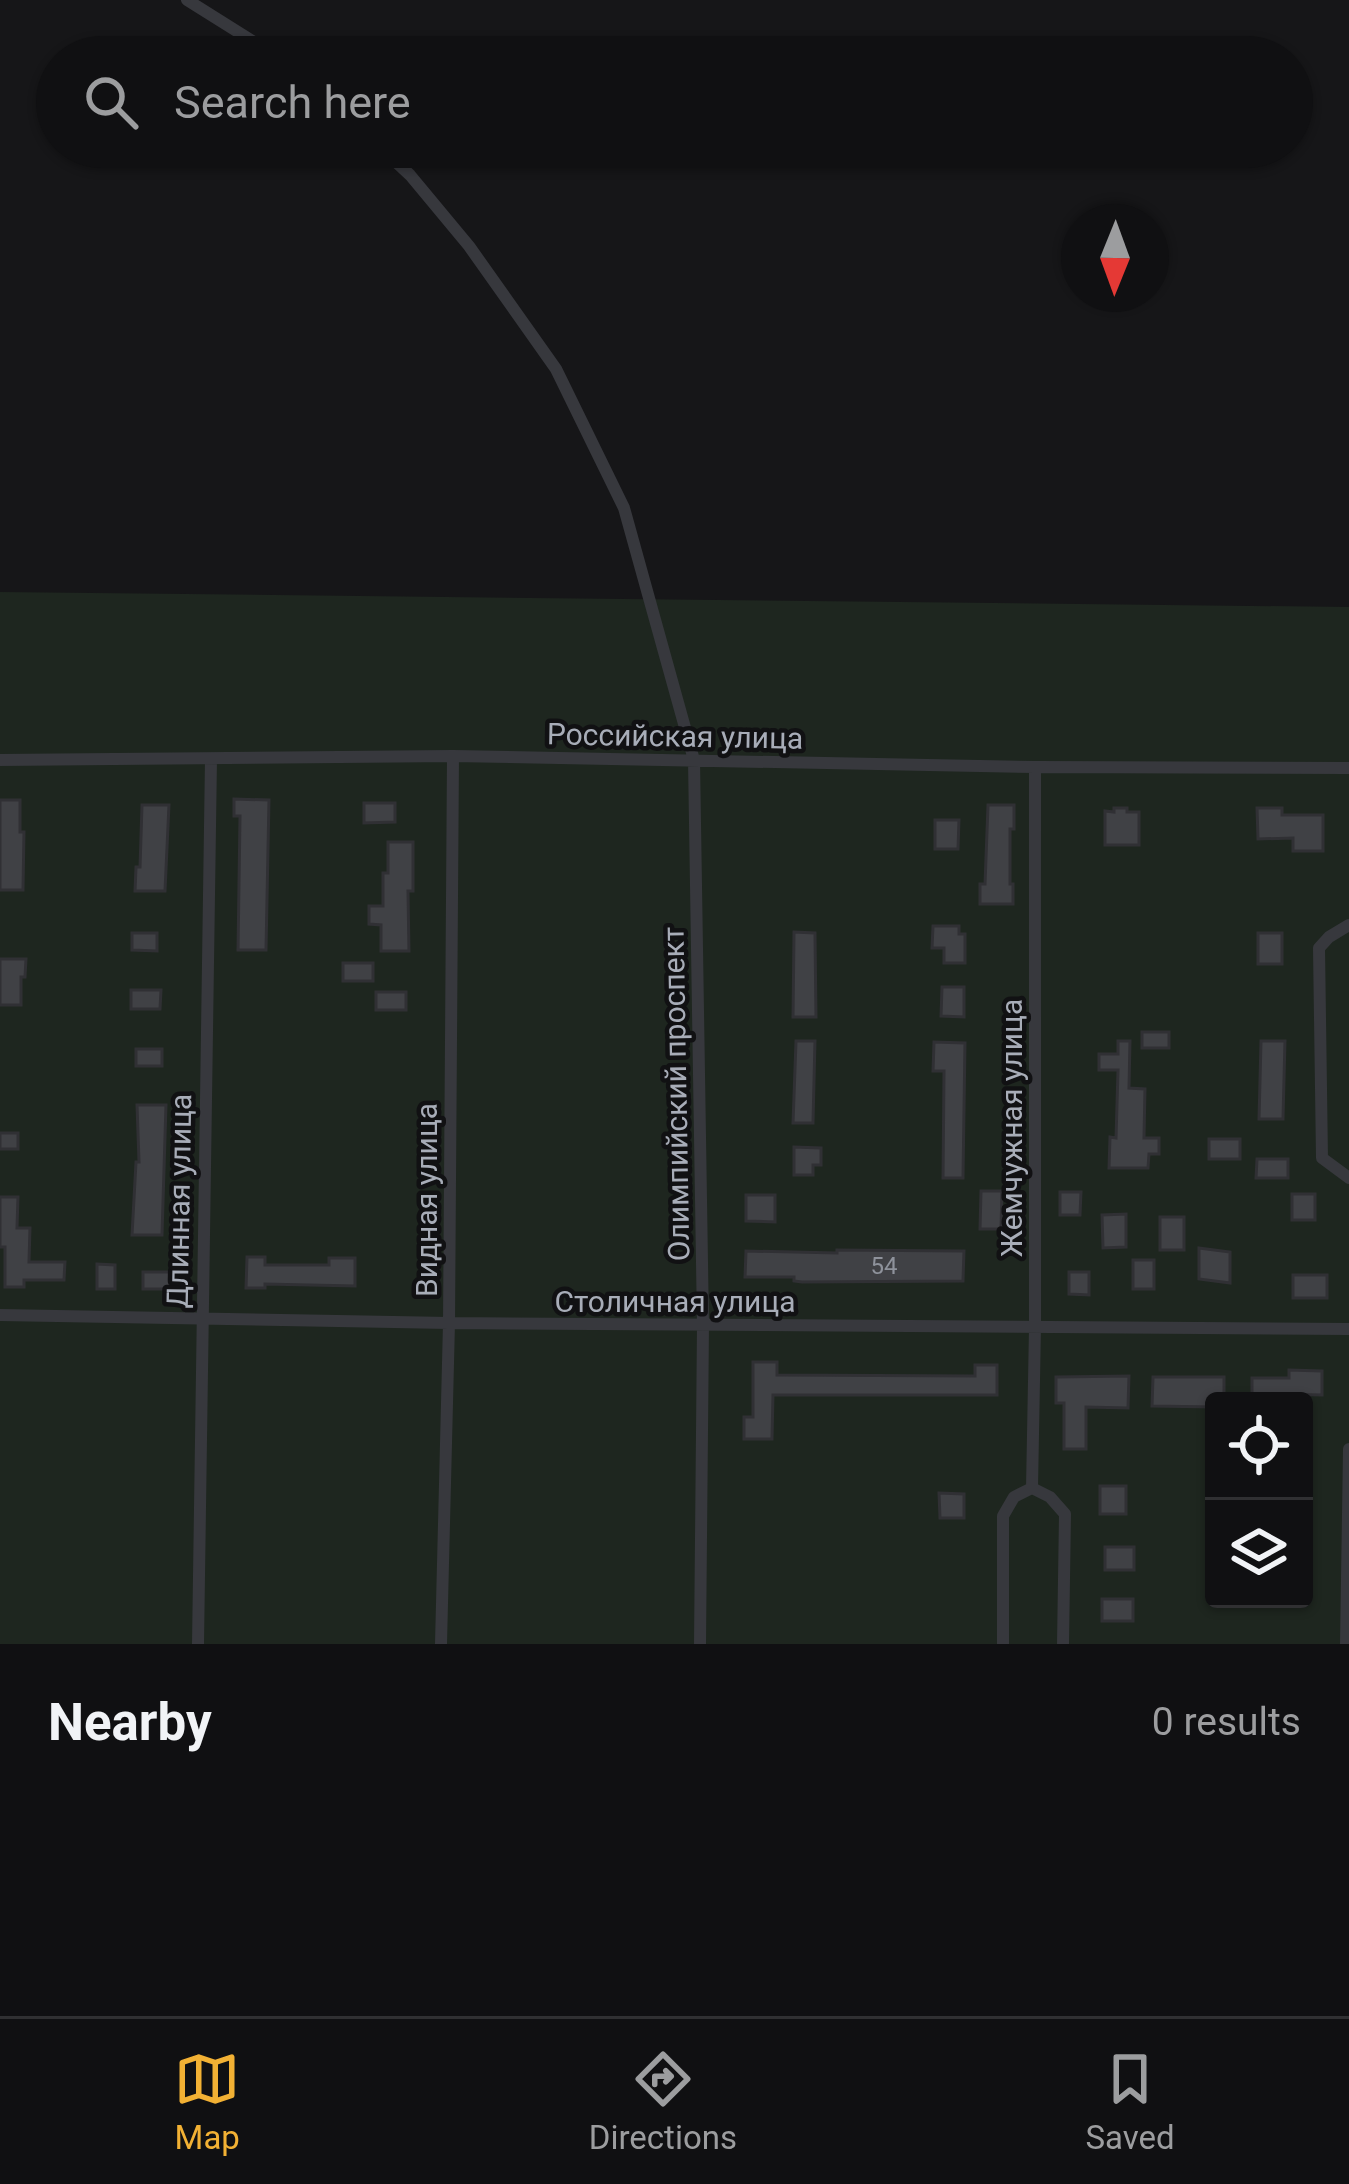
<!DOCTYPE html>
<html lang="en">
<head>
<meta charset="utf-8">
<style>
	body { margin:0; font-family:Roboto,sans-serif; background:#1e1e20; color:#f1f3f6 }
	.controls { position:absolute; right:36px; bottom:36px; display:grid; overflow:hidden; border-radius:12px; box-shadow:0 3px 9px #0004 }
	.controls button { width:108px; height:108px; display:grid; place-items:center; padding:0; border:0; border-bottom:3px solid #303032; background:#101012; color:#f1f3f6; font:60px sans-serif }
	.compass { position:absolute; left:1061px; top:204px; width:108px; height:108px; border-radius:50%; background:#101012; box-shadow:0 3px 9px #0004; rotate:181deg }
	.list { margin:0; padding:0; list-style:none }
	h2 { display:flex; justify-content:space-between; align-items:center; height:156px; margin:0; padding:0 48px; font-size:51px }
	h2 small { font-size:39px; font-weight:400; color:#9c9d9f }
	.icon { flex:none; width:66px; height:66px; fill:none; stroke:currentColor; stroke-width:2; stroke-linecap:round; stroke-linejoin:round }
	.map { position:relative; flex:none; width:1349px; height:1644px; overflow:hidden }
	.search { position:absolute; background:#101012; box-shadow:0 3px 9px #0004; left:36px; right:36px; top:36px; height:132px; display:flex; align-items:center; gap:30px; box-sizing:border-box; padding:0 42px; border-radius:66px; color:#9c9d9f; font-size:45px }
	.sheet { height:372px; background:#101012 }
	nav { display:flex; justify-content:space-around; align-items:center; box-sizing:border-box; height:168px; border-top:3px solid #303032; background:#101012; font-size:33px; color:#9c9d9f }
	nav a { display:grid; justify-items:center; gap:6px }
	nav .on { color:#f2b134 }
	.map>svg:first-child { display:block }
	.green { fill:#1e261f; fill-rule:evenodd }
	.building { fill:#404145; stroke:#303034; stroke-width:3 }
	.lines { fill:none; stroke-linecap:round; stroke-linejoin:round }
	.street { stroke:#37383d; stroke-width:12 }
	.labels { text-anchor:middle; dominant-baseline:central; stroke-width:9; stroke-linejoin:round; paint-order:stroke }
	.number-label { font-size:24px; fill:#8e929b }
	.street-label { font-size:30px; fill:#a8adb8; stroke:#111113 }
</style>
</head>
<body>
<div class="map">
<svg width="1349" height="1644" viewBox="0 0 1349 1644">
	<rect width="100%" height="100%" fill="#161618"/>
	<path class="green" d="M0 592 1349 607V1644H0ZM1214 1401H1304V1599H1214Z"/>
	<path class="building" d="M234 799 269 800 266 950H238L240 816H234Z
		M0 800H20V832H24L23 890H0Z
		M364 803H395V822L364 823Z
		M142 805H169L165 891H135L136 867H140Z
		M988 805H1014V829H1010V884H1013V904H980V884H985Z
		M1114 808H1127V812H1139V845H1105V811L1114 812Z
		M1257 808H1282V815H1323V851H1293V838L1258 839Z
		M935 820H959L958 849H935Z
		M388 842H413V891H408L409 951H381V925L369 924V906H383V873H388Z
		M933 926H959V934H965V963H944V948H932Z
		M794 932 815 933 816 1017H793Z
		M132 933H157V951L132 950Z
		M1258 933H1282V964H1258Z
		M0 959H26L25 977H21V1005H0Z
		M343 963H373V981H343Z
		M942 987H964V1017L941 1016Z
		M131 990H161L160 1009H131Z
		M376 992H406V1010H376Z
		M1142 1032H1169V1048H1142Z
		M796 1041H815L813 1123H793Z
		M1118 1041H1130L1129 1088 1145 1089 1144 1138H1159V1154H1149L1148 1168H1109L1110 1137 1116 1138 1118 1070H1099V1054H1118Z
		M1261 1041H1285L1283 1119H1259Z
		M934 1042 965 1043 963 1178H943L944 1071H933Z
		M136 1049H162V1066H136Z
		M137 1105H166L162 1235H132L136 1162H139Z
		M0 1133H18V1149H0Z
		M1209 1139H1240V1159H1209Z
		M794 1147 821 1148V1165H813V1175H794Z
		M1257 1159H1288V1178H1256Z
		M981 1191H1002L1001 1229H980Z
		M1060 1192H1081L1080 1215H1060Z
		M1292 1194H1315V1220H1292Z
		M746 1195H775V1222L746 1221Z
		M0 1197H18L17 1228H30L29 1262H65L64 1280H24V1287H5V1247H0Z
		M1126 1214V1247L1103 1248 1102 1215Z
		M1160 1217H1184V1250H1160Z
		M1199 1248 1230 1252V1283L1199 1279Z
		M837 1250 964 1251 963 1281 802 1282 794 1281V1277H745L746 1251 837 1253Z
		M247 1257H265V1265H329V1258H355V1286L265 1284V1288H246Z
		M1133 1260H1154V1289H1133Z
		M97 1264 115 1265V1289H97Z
		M143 1272H170V1289H143Z
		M1069 1272H1089V1295L1069 1294Z
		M1293 1275H1327V1298H1293Z
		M753 1362H777V1375L975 1376V1365H997V1395H773L772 1439H744V1417H753Z
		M1289 1370 1322 1371V1395L1277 1394V1401H1252V1378H1289Z
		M1129 1376 1128 1408 1086 1407V1449H1064V1403H1056V1377Z
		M1153 1377H1224V1401H1214V1407L1152 1406Z
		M1100 1486H1126V1514H1100Z
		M939 1493 964 1494V1518H940Z
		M1105 1547H1134V1570H1105Z
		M1102 1599H1133V1621H1102Z"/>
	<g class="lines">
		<path class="street" d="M187 0 278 57
			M380 147 410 175 469 246 556 369 624 508 694 760 703 1325 700 1644
			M0 760 453 756 1035 767 1349 768
			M1349 925 1329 937 1319 948 1322 1158 1349 1178
			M0 1315 449 1323 1349 1329
			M1032 1488 1050 1497 1065 1514 1063 1644
			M198 1644 211 759
			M441 1644 449 1323 453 756
			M1003 1644V1516L1014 1497 1032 1488 1035 1327V767
			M1346 1644 1349 1449"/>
	</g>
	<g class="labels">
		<g class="number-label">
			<text x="884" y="1266">54</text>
		</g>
		<g class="street-label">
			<text transform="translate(675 736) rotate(1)">Российская улица</text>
			<text transform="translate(676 1094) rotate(-91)">Олимпийский проспект</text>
			<text transform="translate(1011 1128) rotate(-90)">Жемчужная улица</text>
			<text transform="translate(426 1200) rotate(-90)">Видная улица</text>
			<text transform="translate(179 1201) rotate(-89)">Длинная улица</text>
			<text x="675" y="1301">Столичная улица</text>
		</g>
	</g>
</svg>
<div class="controls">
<button><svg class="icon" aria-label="locate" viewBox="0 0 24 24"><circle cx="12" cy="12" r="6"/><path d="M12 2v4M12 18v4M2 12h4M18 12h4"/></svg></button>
<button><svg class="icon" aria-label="layers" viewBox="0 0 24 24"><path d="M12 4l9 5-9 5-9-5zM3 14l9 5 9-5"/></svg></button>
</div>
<svg class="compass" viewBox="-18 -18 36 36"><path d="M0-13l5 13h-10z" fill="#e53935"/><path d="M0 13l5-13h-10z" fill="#9c9d9f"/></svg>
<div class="search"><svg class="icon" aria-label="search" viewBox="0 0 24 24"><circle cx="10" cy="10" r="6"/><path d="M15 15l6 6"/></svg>Search here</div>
</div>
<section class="sheet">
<h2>Nearby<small>0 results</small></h2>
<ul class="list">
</ul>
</section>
<nav>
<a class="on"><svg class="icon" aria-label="map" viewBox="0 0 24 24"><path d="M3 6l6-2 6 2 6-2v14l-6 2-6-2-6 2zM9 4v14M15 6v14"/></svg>Map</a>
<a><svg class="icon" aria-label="directions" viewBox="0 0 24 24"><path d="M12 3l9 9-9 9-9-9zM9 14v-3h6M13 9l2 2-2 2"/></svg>Directions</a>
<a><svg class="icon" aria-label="saved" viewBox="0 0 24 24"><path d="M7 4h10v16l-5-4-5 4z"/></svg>Saved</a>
</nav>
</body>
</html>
